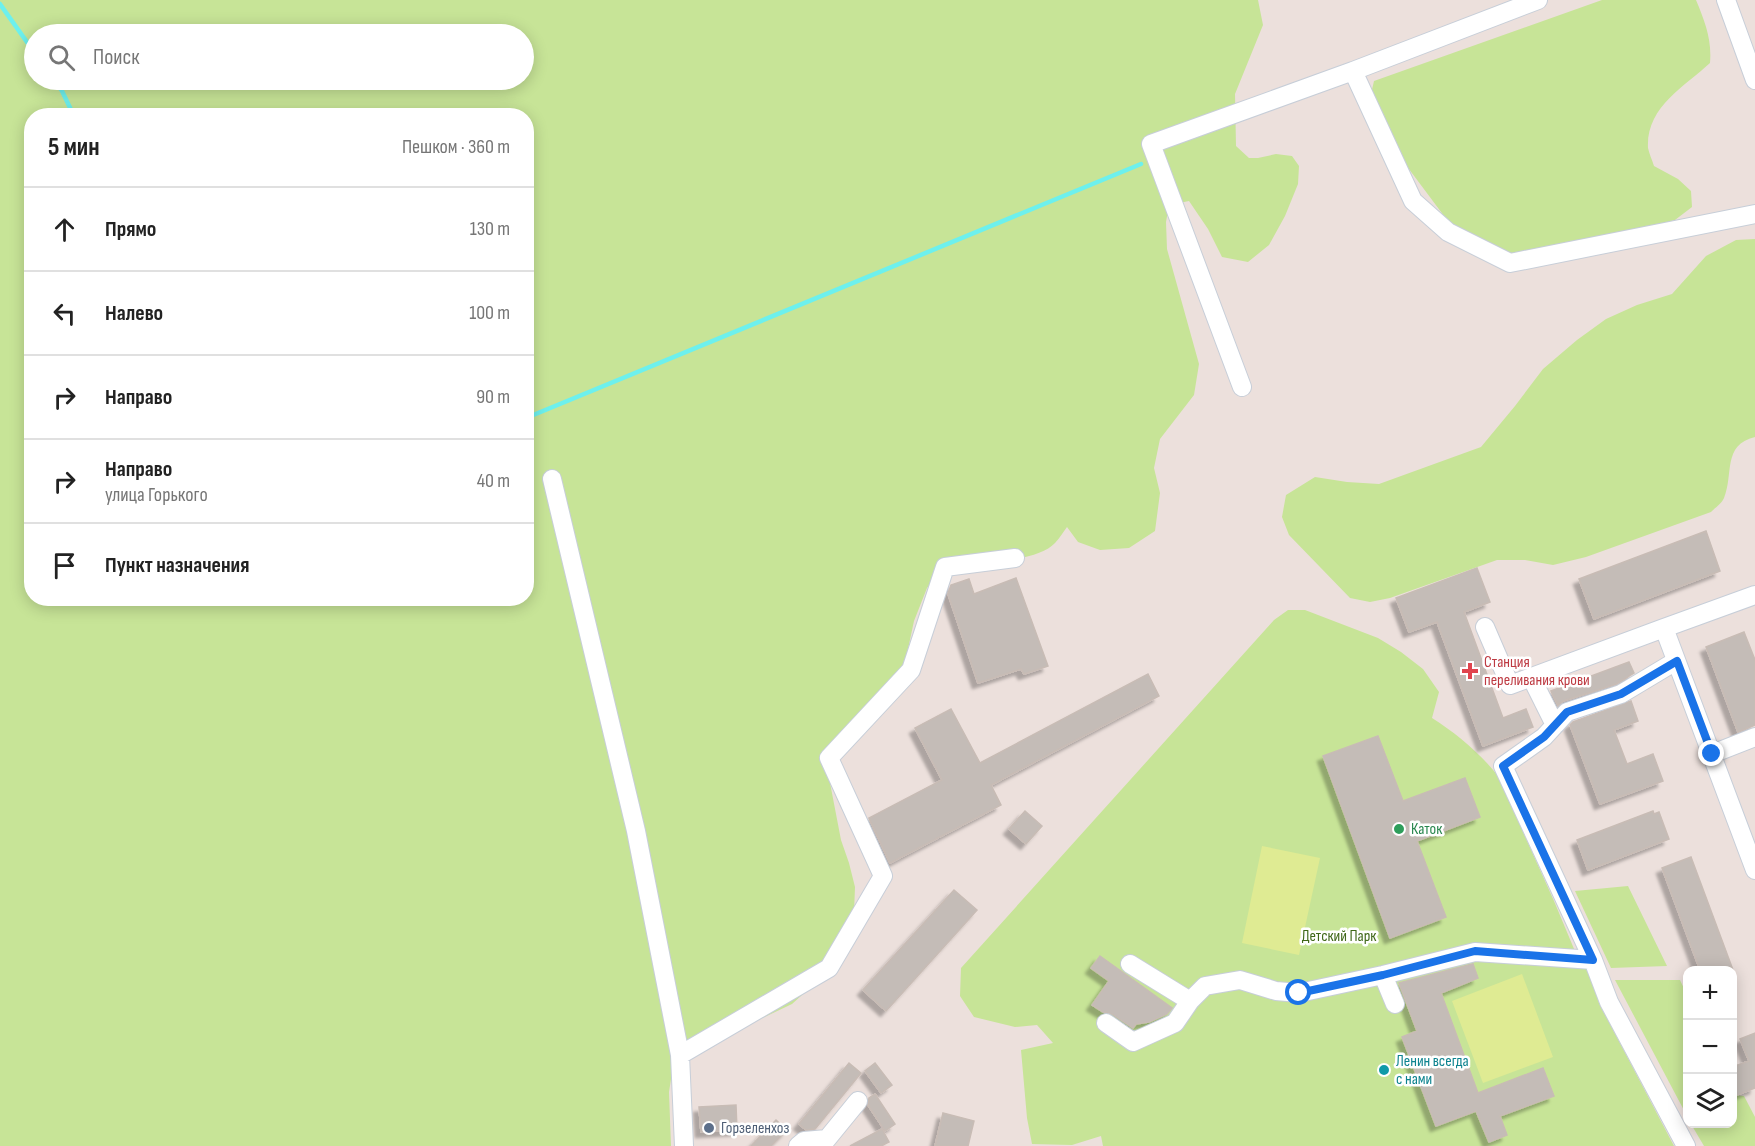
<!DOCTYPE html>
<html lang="ru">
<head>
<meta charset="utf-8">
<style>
	body { margin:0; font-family:"Sofia Sans Condensed",sans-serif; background:#f6f6f6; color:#222 }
	.controls { position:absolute; right:18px; bottom:18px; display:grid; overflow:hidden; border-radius:12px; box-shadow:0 3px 15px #0003 }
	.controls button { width:54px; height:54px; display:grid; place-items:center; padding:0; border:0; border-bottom:2px solid #e0e0e0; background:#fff; color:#222; font:30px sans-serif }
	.stop { position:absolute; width:18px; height:18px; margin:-14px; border:4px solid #1a73e8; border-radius:50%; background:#fff }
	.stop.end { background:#1a73e8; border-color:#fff; box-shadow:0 2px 6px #0008 }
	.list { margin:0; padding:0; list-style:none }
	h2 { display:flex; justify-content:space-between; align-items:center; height:78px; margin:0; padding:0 24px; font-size:26px }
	h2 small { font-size:20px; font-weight:400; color:#767676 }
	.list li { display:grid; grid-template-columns:39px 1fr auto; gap:18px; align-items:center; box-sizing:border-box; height:84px; padding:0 24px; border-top:2px solid #e0e0e0 }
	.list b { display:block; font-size:22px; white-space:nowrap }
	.list p { margin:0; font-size:20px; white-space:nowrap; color:#767676 }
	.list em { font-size:20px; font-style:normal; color:#767676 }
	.icon { flex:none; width:33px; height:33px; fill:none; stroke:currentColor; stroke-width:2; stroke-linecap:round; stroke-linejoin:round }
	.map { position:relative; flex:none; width:1755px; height:1146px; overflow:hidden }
	.search { position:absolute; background:#fff; box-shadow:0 3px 15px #0003; left:24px; top:24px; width:510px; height:66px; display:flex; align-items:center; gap:15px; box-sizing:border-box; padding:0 21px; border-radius:33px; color:#767676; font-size:22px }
	.panel { position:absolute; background:#fff; box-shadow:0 3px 15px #0003; left:24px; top:108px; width:510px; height:498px; border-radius:24px }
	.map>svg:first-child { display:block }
	.green { fill:#c7e497; fill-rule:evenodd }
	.pitch { fill:#dfeb93 }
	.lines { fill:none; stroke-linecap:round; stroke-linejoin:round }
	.stream { stroke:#6df0ed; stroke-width:4.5 }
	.building { fill:#c4bcb7; stroke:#c8bcb5; stroke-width:1.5; filter:url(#shadow) }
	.minor-casing { stroke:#c7ced8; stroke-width:20 }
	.minor { stroke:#fff; stroke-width:18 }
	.route { stroke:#1a73e8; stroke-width:8 }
	.health-dot { fill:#e0444e; stroke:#fff; stroke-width:2 }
	.leisure-dot { fill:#2e9e5b; stroke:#fff; stroke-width:2 }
	.culture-dot { fill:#0f9aa8; stroke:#fff; stroke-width:2 }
	.service-dot { fill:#5c6f8a; stroke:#fff; stroke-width:2 }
	.labels { text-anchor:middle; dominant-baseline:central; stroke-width:5; stroke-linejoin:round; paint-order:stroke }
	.health-label { font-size:16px; fill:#be3a42; stroke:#fff; text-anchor:start }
	.leisure-label { font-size:16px; fill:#27864d; stroke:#fff; text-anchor:start }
	.park-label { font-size:16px; fill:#406819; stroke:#fff }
	.culture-label { font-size:16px; fill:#0d838f; stroke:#fff; text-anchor:start }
	.service-label { font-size:16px; fill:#4e5e75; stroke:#fff; text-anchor:start }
</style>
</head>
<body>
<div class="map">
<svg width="1755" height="1146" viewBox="0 0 1755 1146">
	<defs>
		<filter id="shadow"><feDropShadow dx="-5.5" dy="5.5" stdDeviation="1.5" flood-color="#0004"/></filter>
	</defs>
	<rect width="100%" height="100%" fill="#ece0dc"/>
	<path class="green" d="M0 0H1258L1263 25 1235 94 1236 146 1249 158H1258L1276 154 1292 156 1299 166 1298 184 1285 216 1269 245 1248 262 1222 257 1208 229 1189 201 1169 205 1166 222 1167 249 1199 364 1194 395 1160 439 1154 468 1160 493 1155 531 1129 548 1100 550 1078 542 1067 527C1063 532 1060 538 1055 543 1037 563 972 563 944 565L927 588 914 621 905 663 895 680 826 762 841 840 849 863 855 887 854 913 830 970 792 1004 687 1054 672 1073 669 1092 671 1146H0ZM34 34H524V80H34ZM32 116H526V598H32Z
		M1602 0H1696C1705 22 1712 39 1710 63 1684 87 1646 107 1648 148 1649 153 1652 160 1654 166L1678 179 1691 191 1692 207 1675 220 1526 261 1495 263 1478 257 1462 240 1385 137 1371 94 1374 81Z
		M1755 239V437C1722 445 1734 474 1724 498 1722 503 1715 508 1711 512L1586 557 1553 565 1525 560H1497L1390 598 1370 602 1350 598 1289 535 1282 517 1286 495 1315 477 1347 482 1379 484 1481 447 1515 406 1543 369 1577 340 1606 319 1637 305 1672 294 1706 256 1736 240Z
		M1288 610H1305L1378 638 1401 652 1423 669 1439 692 1432 718C1456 733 1481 754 1498 776L1554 901 1582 968H1588L1599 1003 1674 1146H1103L1101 1136 1072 1145 1032 1144 1027 1118 1021 1050 1053 1043 1037 1025 1015 1027 974 1017 960 996 961 968 1274 620Z
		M1628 886 1667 966 1611 968 1575 891Z
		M1615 980H1680L1687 995V1116Z
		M1733 1095 1744 1096 1755 1117V1146H1704L1691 1124H1732Z"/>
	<path class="pitch" d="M1262 846 1320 858 1299 955 1242 943Z
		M1522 974 1553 1057 1483 1083 1452 1001Z"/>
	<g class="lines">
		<path class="stream" d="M0 4 34 52
			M54 80 62 91 74 116
			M526 418 1141 164"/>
	</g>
	<path class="building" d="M1706 531 1720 571 1594 619 1579 579Z
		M1477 568 1490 602 1464 612 1503 718 1526 709 1533 727 1483 746 1437 622 1409 632 1396 598Z
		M1016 578 1048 666 1024 674 1021 669 978 683 948 594 951 585 969 579 974 594Z
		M1744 632 1755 660V725L1738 732 1706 647Z
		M1629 662 1634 673 1616 684 1563 701 1558 705 1551 691Z
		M1148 674 1159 696 991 785 1001 805 890 863 869 818 942 780 915 728 951 709 980 763Z
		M1631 701 1638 721 1614 730 1627 764 1653 754 1663 781 1600 804 1570 725 1573 722Z
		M1378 736 1403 801 1465 778 1480 817 1417 841 1446 917 1390 938 1323 756Z
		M1025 811 1042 826 1026 844 1009 829Z
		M1653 811 1654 814 1659 812 1669 839 1588 870 1577 840Z
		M1691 857 1733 970H1700L1662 868Z
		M954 890 977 910 886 1011 863 990Z
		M1100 956 1172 1008 1167 1014 1149 1022 1136 1024 1133 1028 1112 1014 1103 1012 1092 1005 1109 981 1091 968Z
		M1473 964 1478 978 1441 993 1478 1093 1543 1068 1554 1096 1500 1116 1507 1135 1489 1142 1476 1111 1436 1126 1402 1037 1417 1031 1399 983Z
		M1755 1033V1088L1732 1097V1067L1749 1061 1740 1039Z
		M849 1063 861 1073 815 1129 806 1130 799 1124Z
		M875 1063 892 1085 881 1093 865 1071Z
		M875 1094 895 1124 885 1131 868 1105 869 1098Z
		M736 1105 737 1130 701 1132 699 1107Z
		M943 1113 974 1121 968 1146H935Z
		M776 1120 787 1130 771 1146H751Z
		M882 1129 889 1142 881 1146H850Z"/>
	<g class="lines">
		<defs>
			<path id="minor" d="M1726 0 1755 80
				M1353 71 1538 0
				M1242 387 1151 144 1353 71 1413 201 1448 232 1510 263 1755 214
				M552 479 636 831 680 1055 684 1146
				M1755 595 1664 628 1755 870
				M1485 627 1510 685 1664 628
				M1676 661 1621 694 1567 712 1544 737 1503 766 1593 960 1609 1002 1686 1146
				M1531 677 1555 725
				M1712 754 1755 737
				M1130 964 1190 1001
				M1383 975 1395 1004
				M1106 1023 1133 1042 1175 1023 1190 1001 1205 986 1240 980 1276 991 1299 993 1383 975 1475 952 1593 960
				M680 1055 829 968 883 876 829 758 911 670 945 567 1015 558
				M798 1146 804 1141 827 1139 858 1101"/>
		</defs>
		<use href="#minor" class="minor-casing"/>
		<use href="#minor" class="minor"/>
	</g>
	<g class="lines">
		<path class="route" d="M1299 993 1383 975 1475 951 1593 960 1503 766 1544 737 1567 712 1621 694 1677 661 1712 754"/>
	</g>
	<path class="health-dot" d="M1467 662h6v6h6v6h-6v6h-6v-6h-6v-6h6z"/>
	<circle class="leisure-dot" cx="1399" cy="829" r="6"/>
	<circle class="culture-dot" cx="1384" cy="1070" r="6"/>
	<circle class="service-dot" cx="709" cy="1128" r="6"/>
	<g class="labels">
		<g class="health-label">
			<text x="1484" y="662">Станция<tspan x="1484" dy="18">переливания крови</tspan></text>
		</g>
		<g class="leisure-label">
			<text x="1411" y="829">Каток</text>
		</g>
		<g class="park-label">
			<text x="1339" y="936">Детский Парк</text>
		</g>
		<g class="culture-label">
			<text x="1396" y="1061">Ленин всегда<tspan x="1396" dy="18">с нами</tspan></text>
		</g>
		<g class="service-label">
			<text x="721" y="1128">Горзеленхоз</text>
		</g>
	</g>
</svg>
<div class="controls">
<button>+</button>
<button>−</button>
<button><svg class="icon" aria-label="layers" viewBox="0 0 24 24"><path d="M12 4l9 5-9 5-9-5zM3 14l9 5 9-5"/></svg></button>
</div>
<div class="stop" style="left:1299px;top:993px"></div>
<div class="stop end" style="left:1712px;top:754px"></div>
<div class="search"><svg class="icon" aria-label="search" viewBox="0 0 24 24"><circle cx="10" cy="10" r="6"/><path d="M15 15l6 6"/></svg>Поиск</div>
<section class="panel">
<h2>5 мин<small>Пешком · 360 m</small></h2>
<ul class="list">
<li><svg class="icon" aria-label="ahead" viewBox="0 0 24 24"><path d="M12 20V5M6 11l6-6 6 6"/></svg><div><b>Прямо</b></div><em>130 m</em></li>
<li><svg class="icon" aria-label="left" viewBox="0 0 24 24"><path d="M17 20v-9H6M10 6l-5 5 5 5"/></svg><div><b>Налево</b></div><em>100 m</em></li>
<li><svg class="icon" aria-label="right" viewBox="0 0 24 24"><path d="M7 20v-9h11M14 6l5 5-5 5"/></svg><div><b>Направо</b></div><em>90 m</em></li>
<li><svg class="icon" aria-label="right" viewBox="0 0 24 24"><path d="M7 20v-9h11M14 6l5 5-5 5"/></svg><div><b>Направо</b><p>улица Горького</p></div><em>40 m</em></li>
<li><svg class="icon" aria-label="arrive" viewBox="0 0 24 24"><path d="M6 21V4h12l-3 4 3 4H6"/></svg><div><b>Пункт назначения</b></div></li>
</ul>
</section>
</div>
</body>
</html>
